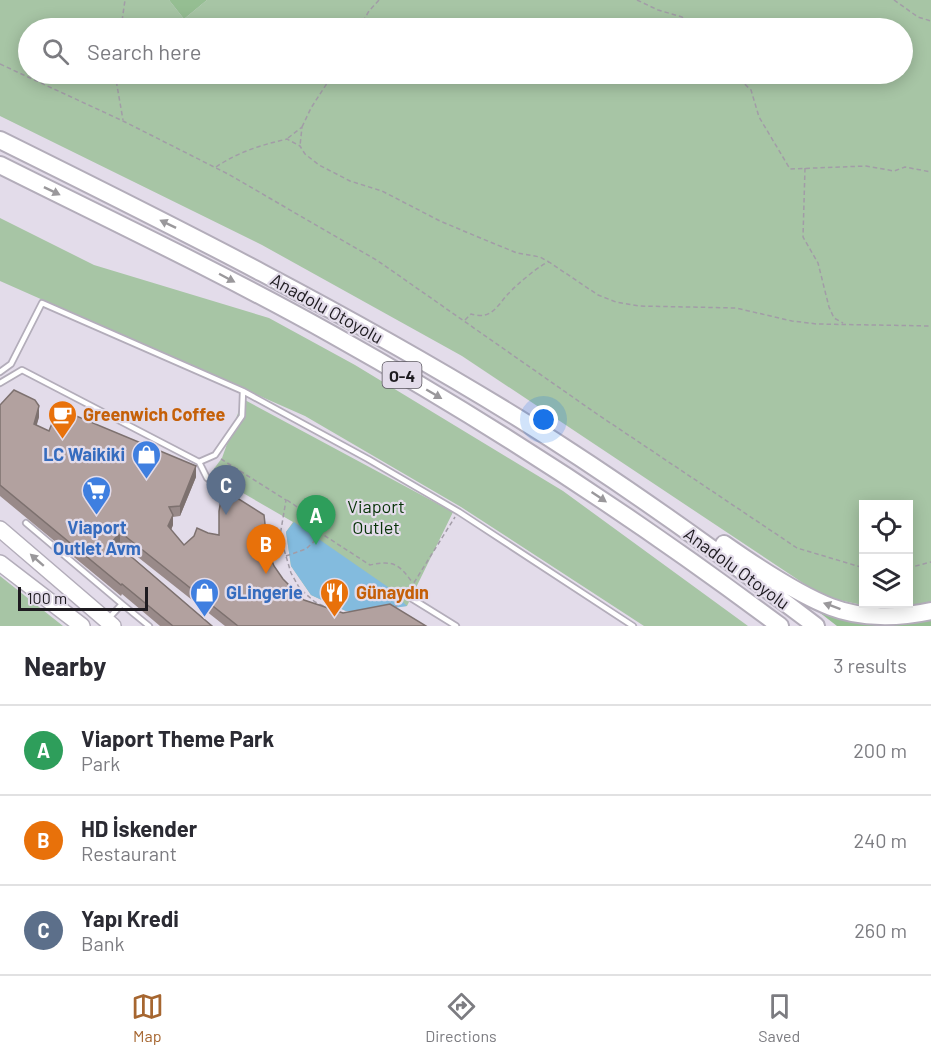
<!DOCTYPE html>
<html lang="en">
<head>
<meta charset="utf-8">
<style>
	body { margin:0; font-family:Barlow,sans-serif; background:#f2f2f3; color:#2b2b33 }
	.controls { position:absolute; right:18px; bottom:18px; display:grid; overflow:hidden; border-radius:0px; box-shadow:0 3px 15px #0003 }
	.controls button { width:54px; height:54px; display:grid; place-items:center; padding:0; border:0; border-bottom:2px solid #e1e1e2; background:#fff; color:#2b2b33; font:30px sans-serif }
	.scale { position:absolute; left:18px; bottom:15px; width:130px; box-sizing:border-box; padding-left:6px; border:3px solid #1e1b20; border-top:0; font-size:16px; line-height:21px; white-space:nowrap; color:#1e1b20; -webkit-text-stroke:4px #e3dcea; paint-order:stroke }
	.you { position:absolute; left:544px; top:420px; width:21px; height:21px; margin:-15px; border:4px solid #fff; border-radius:50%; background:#1a73e8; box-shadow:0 0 0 9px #1a73e833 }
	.badge { display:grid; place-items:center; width:39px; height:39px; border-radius:50%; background:#a66630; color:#fff; font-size:20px; font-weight:700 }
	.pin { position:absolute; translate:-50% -50px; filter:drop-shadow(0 2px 3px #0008) }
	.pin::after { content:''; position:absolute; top:32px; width:21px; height:18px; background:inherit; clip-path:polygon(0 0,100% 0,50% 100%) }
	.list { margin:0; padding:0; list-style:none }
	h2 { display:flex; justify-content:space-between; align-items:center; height:78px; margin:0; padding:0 24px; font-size:26px }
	h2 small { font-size:20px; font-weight:400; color:#7c7c81 }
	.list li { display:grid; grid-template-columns:39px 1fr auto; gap:18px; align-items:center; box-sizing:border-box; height:90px; padding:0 24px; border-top:2px solid #e1e1e2 }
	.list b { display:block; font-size:22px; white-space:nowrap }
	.list p { margin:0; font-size:20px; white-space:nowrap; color:#7c7c81 }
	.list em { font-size:20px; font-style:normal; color:#7c7c81 }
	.icon { flex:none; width:33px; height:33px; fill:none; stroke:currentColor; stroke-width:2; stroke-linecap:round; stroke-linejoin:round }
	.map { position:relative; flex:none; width:931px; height:626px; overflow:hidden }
	.search { position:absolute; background:#fff; box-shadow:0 3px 15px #0003; left:18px; right:18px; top:18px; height:66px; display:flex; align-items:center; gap:15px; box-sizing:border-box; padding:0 21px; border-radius:33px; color:#7c7c81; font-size:22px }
	.sheet { height:348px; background:#fff }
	nav { display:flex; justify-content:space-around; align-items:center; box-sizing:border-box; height:84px; border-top:2px solid #e1e1e2; background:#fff; font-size:16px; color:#7c7c81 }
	nav a { display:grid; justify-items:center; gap:3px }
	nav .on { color:#a66630 }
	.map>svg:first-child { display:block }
	.green { fill:#a7c5a5; fill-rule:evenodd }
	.forest { fill:#95be92 }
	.water { fill:#83bbde }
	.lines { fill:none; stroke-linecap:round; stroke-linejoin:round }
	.service-casing { stroke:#b3adba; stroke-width:8 }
	.primary-casing { stroke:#b3adba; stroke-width:18 }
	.motorway-casing { stroke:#b3adba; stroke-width:20 }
	.path { stroke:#a29ca7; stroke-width:1.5; stroke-dasharray:4.5 3; stroke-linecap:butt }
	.service { stroke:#fff; stroke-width:4.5 }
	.primary { stroke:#fff; stroke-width:15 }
	.motorway { stroke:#fff; stroke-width:16 }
	.wall { fill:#998a89 }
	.shaded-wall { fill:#7d716f }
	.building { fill:#b2a19f; stroke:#7d716f; stroke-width:1.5 }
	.oneway { fill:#9a989b }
	.labels { text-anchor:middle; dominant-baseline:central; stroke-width:4.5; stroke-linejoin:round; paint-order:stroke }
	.shield { fill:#e3dcea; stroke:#59555d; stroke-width:1.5 }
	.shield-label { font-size:16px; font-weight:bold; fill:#1e1b20 }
	.street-label { font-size:18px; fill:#1e1b20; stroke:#e3dcea }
	.food-label { font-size:18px; font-weight:bold; fill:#c56008; stroke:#e3dcea; text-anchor:start }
	.shop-label { font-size:18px; font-weight:bold; fill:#366cbe; stroke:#e3dcea; text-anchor:end }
	.park-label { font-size:18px; fill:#083408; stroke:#e3dcea }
</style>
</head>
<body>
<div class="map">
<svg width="931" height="626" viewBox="0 0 931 626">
	<rect width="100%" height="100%" fill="#e3dcea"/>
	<path class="green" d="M0 0H169L184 19 207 0H931V603L925 605 877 608 824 597 462 356 262 245 0 116ZM28 28H902V74H28ZM864 505H908V604H864Z
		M0 218 94 265 269 318 355 365 563 491 748 626H644L461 507 305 416 0 281Z
		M243 399 453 512 407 606 346 611 311 595 291 566 286 532 293 522 210 474 222 458Z
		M0 576 63 626H0Z"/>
	<path class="forest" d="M169 0H207L184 19Z
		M797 595 817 605 931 615V626H837Z"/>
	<path class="water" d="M294 522 388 587 407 606 368 612 346 611 311 595 291 566 286 532Z"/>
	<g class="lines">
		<defs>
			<path id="service" d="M0 372 11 364 42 303 243 391 368 459 459 512 633 626
				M0 383 22 370 199 462 215 455 242 416 243 391
				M199 462 207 478 227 492
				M26 523 122 604
				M406 595 456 626
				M109 618 122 604 149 626"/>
			<path id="primary" d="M0 529 113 626
				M0 563 82 626"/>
			<path id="motorway" d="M0 140C176 227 351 315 518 418 621 482 720 553 816 626
				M0 165C112 221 224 274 333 335 489 422 637 519 780 626
				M724 544C754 565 797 594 831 607 862 619 899 618 931 611"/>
		</defs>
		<use href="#service" class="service-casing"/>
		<use href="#primary" class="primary-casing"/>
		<use href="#motorway" class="motorway-casing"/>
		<path class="path" d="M637 0 658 10 682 17 694 28
			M894 0 918 17 931 21
			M121 28 125 0
			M359 28 369 11 379 0
			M0 64 123 121 228 174 378 261 597 414 797 548 864 568
			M115 74 123 120
			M734 74 751 90 759 117 790 169 866 166 894 171 905 167 931 172
			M302 127 311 108 333 74
			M288 138 302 127 300 146
			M216 167C238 152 261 145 287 139L300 146 305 154 319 165 350 181 382 191 440 221 478 237 517 253 540 257 549 262
			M805 168 803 237 818 263 829 307 834 318 843 323
			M465 320 471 314C475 315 481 316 485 315 496 312 501 301 509 293 515 286 542 263 549 262L598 295 616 302 639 306 736 308 792 321 817 324 931 326
			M221 459 286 500 280 536 291 573 300 589 315 602 332 610
			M287 500 306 513 322 534 370 565C393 560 399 564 412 582
			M286 556 306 549 322 534
			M908 568 931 562
			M410 589 455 517
			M394 608 402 601"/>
		<use href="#service" class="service"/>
		<use href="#primary" class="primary"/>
		<use href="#motorway" class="motorway"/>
	</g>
	<path class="wall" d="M0 405 39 417 36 426 49 431 196 477 180 516 173 517V525L171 530 184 545 208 533 268 551 274 566 283 579 304 600 343 613 426 626H225L120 543 118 545 212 626H160L122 594 121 596 0 496Z"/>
	<path class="shaded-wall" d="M39 406V417L34 435V424Z
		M196 466V477L180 516V506Z
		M173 515V525L168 537V526Z
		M120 532V543L113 551V541Z"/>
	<path class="building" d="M14 390 35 400 39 406 34 424 49 431 56 413 62 410 196 466 180 506 169 507 173 515 168 526 184 545 194 536 197 528 208 533 219 535V511L223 489 264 515 268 551 274 566 283 579 304 600 343 613 390 604 426 626H238L120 532 113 541 212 626H173L122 584 121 585 0 485V405Z"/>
	<defs><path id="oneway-solid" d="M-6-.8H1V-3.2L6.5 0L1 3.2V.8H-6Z" transform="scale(1.5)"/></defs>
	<g class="oneway">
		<use href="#oneway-solid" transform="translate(52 191) rotate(26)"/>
		<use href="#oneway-solid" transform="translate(168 224) rotate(-154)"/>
		<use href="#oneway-solid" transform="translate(227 278) rotate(28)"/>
		<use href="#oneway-solid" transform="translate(434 394) rotate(30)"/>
		<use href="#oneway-solid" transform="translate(599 497) rotate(34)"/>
		<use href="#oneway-solid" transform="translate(37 560) rotate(-139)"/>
		<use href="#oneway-solid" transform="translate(832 606) rotate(-160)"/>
	</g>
	<defs>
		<symbol id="cafe-pin" viewBox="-11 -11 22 30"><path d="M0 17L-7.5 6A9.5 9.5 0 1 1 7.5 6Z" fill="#e8710a" stroke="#e3dcea"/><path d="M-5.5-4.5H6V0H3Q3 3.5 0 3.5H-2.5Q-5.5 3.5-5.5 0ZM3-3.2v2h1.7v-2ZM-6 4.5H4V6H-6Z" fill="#fff"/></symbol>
		<symbol id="shop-pin" viewBox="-11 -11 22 30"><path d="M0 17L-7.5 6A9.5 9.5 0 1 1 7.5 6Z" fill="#3f7fe0" stroke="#e3dcea"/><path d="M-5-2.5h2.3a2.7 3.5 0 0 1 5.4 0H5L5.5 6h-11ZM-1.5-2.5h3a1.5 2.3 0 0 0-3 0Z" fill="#fff"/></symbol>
		<symbol id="supermarket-pin" viewBox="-11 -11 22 30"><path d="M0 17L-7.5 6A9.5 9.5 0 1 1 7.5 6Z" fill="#3f7fe0" stroke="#e3dcea"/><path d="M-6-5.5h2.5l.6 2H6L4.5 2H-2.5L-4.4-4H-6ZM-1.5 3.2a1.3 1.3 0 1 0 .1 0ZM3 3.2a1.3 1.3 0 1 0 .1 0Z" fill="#fff"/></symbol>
		<symbol id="restaurant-pin" viewBox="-11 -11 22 30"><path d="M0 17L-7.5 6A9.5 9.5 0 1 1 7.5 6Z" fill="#e8710a" stroke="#e3dcea"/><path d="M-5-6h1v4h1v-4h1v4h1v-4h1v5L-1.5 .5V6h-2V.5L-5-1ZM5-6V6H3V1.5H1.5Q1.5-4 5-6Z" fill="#fff"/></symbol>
	</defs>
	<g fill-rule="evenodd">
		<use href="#cafe-pin" x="46" y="398" width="33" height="45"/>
		<use href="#shop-pin" x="130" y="438" width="33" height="45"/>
		<use href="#supermarket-pin" x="80" y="474" width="33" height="45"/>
		<use href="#shop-pin" x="188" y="576" width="33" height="45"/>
		<use href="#restaurant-pin" x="318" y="576" width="33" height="45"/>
	</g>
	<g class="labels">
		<rect class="shield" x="382.5" y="362" width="39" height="26" rx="4.5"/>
		<g class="shield-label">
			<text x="402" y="375">O-4</text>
		</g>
		<g class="street-label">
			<text transform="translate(327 308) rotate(29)">Anadolu Otoyolu</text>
			<text transform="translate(737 568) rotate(36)">Anadolu Otoyolu</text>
		</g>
		<g class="food-label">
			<text x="83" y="414">Greenwich Coffee</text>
			<text x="356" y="592">Günaydın</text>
		</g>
		<g class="shop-label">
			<text x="125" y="454">LC Waikiki</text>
			<text x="97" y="527" text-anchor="middle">Viaport<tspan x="97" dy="21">Outlet Avm</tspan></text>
			<text x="226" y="592" text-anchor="start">GLingerie</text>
		</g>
		<g class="park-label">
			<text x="376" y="506">Viaport<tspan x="376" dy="21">Outlet</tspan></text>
		</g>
	</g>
</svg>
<div class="controls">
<button><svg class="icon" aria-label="locate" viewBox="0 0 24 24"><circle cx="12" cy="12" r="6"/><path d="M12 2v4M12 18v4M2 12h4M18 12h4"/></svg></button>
<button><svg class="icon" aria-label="layers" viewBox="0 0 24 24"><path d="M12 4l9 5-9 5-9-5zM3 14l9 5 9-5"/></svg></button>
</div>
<div class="scale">100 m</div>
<div class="you"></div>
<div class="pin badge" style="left:316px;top:545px;background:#2e9e5b">A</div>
<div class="pin badge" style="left:266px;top:574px;background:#e8710a">B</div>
<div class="pin badge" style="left:226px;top:515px;background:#5c6f8a">C</div>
<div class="search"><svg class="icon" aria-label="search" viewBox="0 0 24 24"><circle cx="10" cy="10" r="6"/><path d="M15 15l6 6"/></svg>Search here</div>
</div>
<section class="sheet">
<h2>Nearby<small>3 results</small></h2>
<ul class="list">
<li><span class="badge" style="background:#2e9e5b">A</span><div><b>Viaport Theme Park</b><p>Park</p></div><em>200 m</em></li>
<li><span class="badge" style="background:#e8710a">B</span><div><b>HD İskender</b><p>Restaurant</p></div><em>240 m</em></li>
<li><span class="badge" style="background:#5c6f8a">C</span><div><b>Yapı Kredi</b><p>Bank</p></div><em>260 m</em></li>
</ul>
</section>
<nav>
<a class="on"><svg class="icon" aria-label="map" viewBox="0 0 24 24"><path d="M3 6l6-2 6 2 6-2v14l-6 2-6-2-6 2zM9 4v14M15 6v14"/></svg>Map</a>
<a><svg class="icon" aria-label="directions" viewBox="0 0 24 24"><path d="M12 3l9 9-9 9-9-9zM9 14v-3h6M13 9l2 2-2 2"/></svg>Directions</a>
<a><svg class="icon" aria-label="saved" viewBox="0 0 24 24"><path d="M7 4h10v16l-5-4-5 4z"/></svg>Saved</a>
</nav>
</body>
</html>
